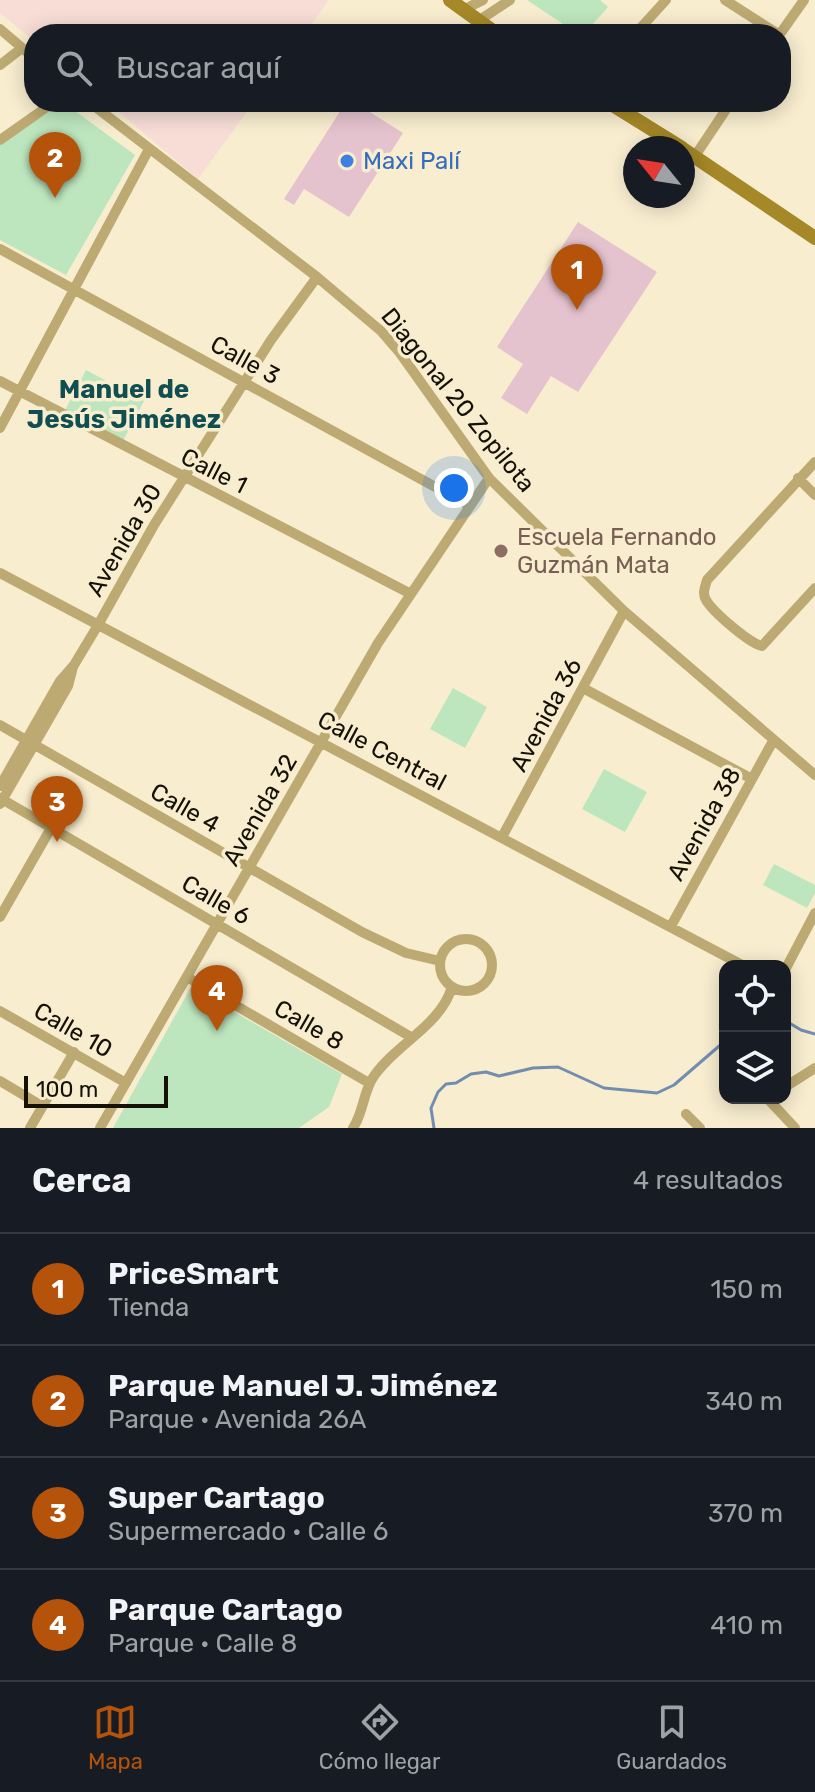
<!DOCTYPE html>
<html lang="es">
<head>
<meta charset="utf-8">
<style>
	body { margin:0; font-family:Rubik,sans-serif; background:#20242c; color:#f1f3f6 }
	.controls { position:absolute; right:24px; bottom:24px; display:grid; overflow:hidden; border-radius:16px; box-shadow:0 4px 20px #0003 }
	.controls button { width:72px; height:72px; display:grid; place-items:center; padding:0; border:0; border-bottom:2px solid #363941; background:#171b24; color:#f1f3f6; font:40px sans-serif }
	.compass { position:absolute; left:623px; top:136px; width:72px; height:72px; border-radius:50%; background:#171b24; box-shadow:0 4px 20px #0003; rotate:300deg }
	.scale { position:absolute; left:24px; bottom:20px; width:144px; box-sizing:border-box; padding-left:8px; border:4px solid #151107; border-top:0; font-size:22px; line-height:28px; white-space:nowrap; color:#151107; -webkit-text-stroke:6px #f8edcf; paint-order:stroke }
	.you { position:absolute; left:454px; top:488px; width:28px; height:28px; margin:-20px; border:6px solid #fff; border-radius:50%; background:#1a73e8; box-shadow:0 0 0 12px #1a73e833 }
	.badge { display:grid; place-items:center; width:52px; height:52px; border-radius:50%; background:#b45309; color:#fff; font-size:26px; font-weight:700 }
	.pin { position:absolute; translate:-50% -66px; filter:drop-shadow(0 2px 4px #0008) }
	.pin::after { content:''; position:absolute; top:42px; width:28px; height:24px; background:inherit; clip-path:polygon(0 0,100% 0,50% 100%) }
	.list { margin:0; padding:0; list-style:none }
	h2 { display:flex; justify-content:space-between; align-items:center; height:104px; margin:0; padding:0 32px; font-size:34px }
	h2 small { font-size:26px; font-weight:400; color:#9ea1a6 }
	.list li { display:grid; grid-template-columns:52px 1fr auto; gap:24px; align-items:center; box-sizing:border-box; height:112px; padding:0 32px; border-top:2px solid #363941 }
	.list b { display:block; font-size:30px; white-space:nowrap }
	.list p { margin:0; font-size:26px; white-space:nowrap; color:#9ea1a6 }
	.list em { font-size:26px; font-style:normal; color:#9ea1a6 }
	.icon { flex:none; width:44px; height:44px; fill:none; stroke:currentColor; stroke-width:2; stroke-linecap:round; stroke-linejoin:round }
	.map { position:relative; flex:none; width:815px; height:1128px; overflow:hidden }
	.search { position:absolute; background:#171b24; box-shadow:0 4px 20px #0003; left:24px; right:24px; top:24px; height:88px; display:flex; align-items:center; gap:20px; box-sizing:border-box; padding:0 28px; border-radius:32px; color:#9ea1a6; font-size:30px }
	.sheet { height:552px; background:#171b24 }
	nav { display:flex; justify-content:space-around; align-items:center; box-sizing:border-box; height:112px; border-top:2px solid #363941; background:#171b24; font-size:22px; color:#9ea1a6 }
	nav a { display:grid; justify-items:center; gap:4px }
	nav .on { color:#b45309 }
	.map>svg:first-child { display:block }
	.industrial { fill:#f7ddd6 }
	.green { fill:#bde6be }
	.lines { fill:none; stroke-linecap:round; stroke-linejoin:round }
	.stream { stroke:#718eb0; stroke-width:3 }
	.building { fill:#e5c3ce }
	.street { stroke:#bdaa72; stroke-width:10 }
	.secondary { stroke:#a58827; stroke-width:14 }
	.shop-dot { fill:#3f7fe0; stroke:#f8edcf; stroke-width:3 }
	.education-dot { fill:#8d6e63; stroke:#f8edcf; stroke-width:3 }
	.labels { text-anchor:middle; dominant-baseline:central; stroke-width:7; stroke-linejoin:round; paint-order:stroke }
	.shop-label { font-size:24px; fill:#366cbe; stroke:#f8edcf; text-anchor:start }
	.street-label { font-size:24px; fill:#151107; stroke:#f8edcf }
	.education-label { font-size:24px; fill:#785e54; stroke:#f8edcf; text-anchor:start }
	.neighbourhood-label { font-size:26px; font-weight:bold; fill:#104e51; stroke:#f8edcf }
</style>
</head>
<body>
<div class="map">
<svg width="815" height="1128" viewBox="0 0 815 1128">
	<rect width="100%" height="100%" fill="#f8edcf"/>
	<path class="industrial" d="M0 0H329L304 34H34V41L0 13Z
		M107 102H254L198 179Z"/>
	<path class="green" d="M527 0H600L608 7 584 34H578Z
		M63 102 135 155 66 275 0 240V145Z
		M86 370 144 401 122 443 64 412Z
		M453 688 487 707 465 748 430 729Z
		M604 769 647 792 625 832 582 809Z
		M774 864 815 885V893L807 908 763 885Z
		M191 987 342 1074 329 1107 299 1128H113Z"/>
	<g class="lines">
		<path class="stream" d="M785 1025 791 1024 801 1030 815 1034
			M434 1128 431 1108 438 1092 446 1084 456 1083 471 1074 486 1072 499 1076 533 1068 558 1067 604 1088 657 1093 674 1085 725 1041"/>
	</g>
	<path class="building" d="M346 102H354L403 133 349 217 304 189 294 205 284 199Z
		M578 222 657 272 578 392 551 376 527 414 501 398 523 364 497 347Z"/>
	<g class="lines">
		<path class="street" d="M725 0 778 34
			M463 10 483 0
			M478 21 510 0
			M0 29 34 58
			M635 34 666 0
			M780 34 804 0
			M0 65 22 48
			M89 102 317 277 381 331 400 353 489 478 624 611 815 775
			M0 140 54 102
			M695 156 731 102
			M0 249 470 506
			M0 381 411 594
			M0 428 149 149
			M815 462 707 580C705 587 702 593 706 600 713 612 749 643 762 646L815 588
			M798 478 815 495
			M0 573 744 966
			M583 688 752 779
			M0 725 362 932 406 953 440 961
			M0 786 60 681 74 665 98 625 154 525 271 340 317 277
			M0 798 411 1037
			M0 804 68 686 73 667
			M502 837 624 611
			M0 917 51 828
			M671 926 773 741
			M440 965a26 26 0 1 1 52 0a26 26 0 1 1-52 0Z
			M785 970 815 913
			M187 977 369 1083
			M0 1011 126 1083
			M0 1081 42 1106
			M785 1087 815 1068
			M767 1098 795 1128
			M686 1114 700 1128
			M30 1128 74 1052
			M100 1128 378 643 489 478
			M353 1128C364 1112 363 1091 374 1076 397 1043 440 1026 452 987"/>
		<path class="secondary" d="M450 0 497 34
			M608 102 682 148
			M683 149 815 238"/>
	</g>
	<circle class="shop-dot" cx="347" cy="161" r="8"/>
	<circle class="education-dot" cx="501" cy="551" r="8"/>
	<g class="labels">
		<g class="shop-label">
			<text x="363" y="161">Maxi Palí</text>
		</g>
		<g class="street-label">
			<text transform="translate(245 360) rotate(29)">Calle 3</text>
			<text transform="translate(458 400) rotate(51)">Diagonal 20 Zopilota</text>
			<text transform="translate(214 471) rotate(27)">Calle 1</text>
			<text transform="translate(124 540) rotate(-60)">Avenida 30</text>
			<text transform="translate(546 715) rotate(-62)">Avenida 36</text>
			<text transform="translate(382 751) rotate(28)">Calle Central</text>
			<text transform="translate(185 808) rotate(30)">Calle 4</text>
			<text transform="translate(260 810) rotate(-60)">Avenida 32</text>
			<text transform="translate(704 824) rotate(-61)">Avenida 38</text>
			<text transform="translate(216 900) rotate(30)">Calle 6</text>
			<text transform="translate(309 1025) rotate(30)">Calle 8</text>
			<text transform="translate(73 1030) rotate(30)">Calle 10</text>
		</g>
		<g class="education-label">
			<text x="517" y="537">Escuela Fernando<tspan x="517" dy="28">Guzmán Mata</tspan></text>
		</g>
		<g class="neighbourhood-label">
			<text x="124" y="389">Manuel de<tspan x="124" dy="30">Jesús Jiménez</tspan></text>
		</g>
	</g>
</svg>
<div class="controls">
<button><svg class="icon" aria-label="locate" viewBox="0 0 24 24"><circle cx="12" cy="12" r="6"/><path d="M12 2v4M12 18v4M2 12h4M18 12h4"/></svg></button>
<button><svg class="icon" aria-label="layers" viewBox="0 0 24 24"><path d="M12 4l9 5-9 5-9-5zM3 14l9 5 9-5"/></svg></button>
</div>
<svg class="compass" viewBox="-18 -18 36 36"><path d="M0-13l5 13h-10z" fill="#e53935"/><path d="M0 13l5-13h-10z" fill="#9ea1a6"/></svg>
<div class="scale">100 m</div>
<div class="you"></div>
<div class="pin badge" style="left:577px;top:310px">1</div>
<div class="pin badge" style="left:55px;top:198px">2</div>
<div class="pin badge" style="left:57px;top:842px">3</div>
<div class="pin badge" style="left:217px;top:1031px">4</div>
<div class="search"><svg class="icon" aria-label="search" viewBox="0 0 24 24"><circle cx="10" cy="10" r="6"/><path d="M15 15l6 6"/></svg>Buscar aquí</div>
</div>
<section class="sheet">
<h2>Cerca<small>4 resultados</small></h2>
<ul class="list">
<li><span class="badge">1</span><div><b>PriceSmart</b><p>Tienda</p></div><em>150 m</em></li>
<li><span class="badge">2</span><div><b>Parque Manuel J. Jiménez</b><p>Parque · Avenida 26A</p></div><em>340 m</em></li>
<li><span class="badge">3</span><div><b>Super Cartago</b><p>Supermercado · Calle 6</p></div><em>370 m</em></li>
<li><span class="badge">4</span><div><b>Parque Cartago</b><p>Parque · Calle 8</p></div><em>410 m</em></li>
</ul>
</section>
<nav>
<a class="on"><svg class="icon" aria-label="map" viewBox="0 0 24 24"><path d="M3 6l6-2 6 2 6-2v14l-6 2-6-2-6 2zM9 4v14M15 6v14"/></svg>Mapa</a>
<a><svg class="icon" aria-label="directions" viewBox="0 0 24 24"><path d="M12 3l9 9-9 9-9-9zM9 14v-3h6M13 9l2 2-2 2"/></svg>Cómo llegar</a>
<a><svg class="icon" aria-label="saved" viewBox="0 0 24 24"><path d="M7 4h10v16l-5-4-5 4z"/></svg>Guardados</a>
</nav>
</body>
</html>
